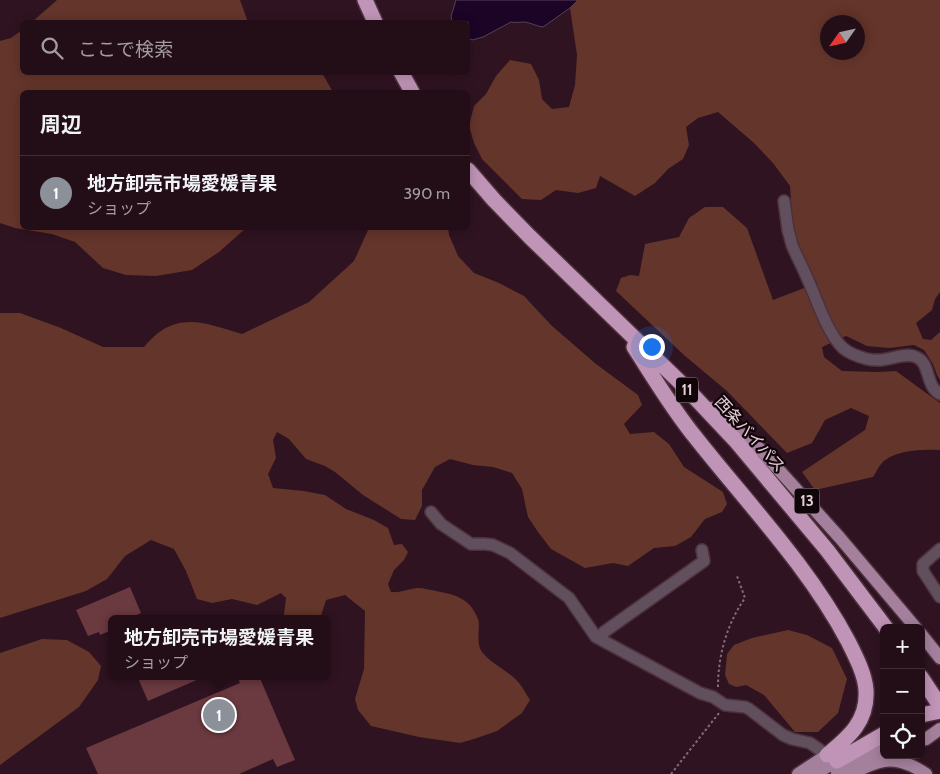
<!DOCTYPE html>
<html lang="ja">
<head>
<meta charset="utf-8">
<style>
	body { margin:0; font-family:Cabin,"Noto Sans JP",sans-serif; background:#2f1c25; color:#f1f3f6 }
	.controls { position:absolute; right:15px; bottom:15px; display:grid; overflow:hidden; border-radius:8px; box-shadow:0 2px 12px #0003 }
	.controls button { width:45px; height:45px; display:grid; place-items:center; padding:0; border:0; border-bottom:1px solid #402e37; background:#230e18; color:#f1f3f6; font:25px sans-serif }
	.compass { position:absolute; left:820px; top:15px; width:45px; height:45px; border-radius:50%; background:#230e18; box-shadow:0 2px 12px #0003; rotate:236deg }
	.you { position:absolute; left:651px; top:346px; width:18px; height:18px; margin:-12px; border:4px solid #fff; border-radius:50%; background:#1a73e8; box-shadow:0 0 0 8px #1a73e833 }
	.badge { display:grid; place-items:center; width:32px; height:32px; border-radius:50%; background:#8c9099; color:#fff; font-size:16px; font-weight:700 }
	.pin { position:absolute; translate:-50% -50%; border:2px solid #fff; box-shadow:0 1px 5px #0006 }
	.popup { position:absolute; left:108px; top:615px; width:222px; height:65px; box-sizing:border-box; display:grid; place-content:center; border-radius:8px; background:#230e18; filter:drop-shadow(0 1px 4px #0005); font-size:16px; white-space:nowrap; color:#a39ca2 }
	.popup b { font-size:19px; color:#f1f3f6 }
	.popup::after { content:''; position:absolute; left:50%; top:100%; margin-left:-10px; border:10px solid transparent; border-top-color:#230e18 }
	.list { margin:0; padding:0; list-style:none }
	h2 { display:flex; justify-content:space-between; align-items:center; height:65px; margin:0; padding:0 20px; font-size:21px }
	h2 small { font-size:16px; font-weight:400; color:#a39ca2 }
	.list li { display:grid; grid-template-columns:32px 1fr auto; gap:15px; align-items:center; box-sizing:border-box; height:75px; padding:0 20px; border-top:1px solid #402e37 }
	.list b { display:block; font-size:19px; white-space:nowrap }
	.list p { margin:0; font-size:16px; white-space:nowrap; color:#a39ca2 }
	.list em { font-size:16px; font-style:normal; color:#a39ca2 }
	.icon { flex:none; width:28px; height:28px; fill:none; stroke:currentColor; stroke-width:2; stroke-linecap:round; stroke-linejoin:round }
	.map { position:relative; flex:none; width:940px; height:774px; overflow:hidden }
	.search { position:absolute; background:#230e18; box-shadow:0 2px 12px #0003; left:20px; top:20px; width:450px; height:55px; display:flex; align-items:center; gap:12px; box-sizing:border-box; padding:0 18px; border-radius:8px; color:#a39ca2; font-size:19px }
	.panel { position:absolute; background:#230e18; box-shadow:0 2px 12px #0003; left:20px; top:90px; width:450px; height:140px; border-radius:8px }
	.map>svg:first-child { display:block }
	.forest { fill:#64352b; fill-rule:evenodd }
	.water { fill:#1b0425; stroke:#57415a }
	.building { fill:#6b3a40 }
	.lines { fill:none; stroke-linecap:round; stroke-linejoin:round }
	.street-casing { stroke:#4c313d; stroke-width:14 }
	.primary-casing { stroke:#4c313d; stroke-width:15 }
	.highway-casing { stroke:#4c313d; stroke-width:18 }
	.path { stroke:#856d77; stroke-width:2; stroke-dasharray:2.5 2.5; stroke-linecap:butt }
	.street { stroke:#614f5d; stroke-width:11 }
	.primary { stroke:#a4809d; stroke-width:12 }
	.highway { stroke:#bf94b6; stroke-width:15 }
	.labels { text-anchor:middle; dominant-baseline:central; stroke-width:4.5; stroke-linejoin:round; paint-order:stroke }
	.shield { fill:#100509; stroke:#a39298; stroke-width:1 }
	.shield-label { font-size:15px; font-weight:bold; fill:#e2ced5 }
	.street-label { font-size:16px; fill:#e2ced5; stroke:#100509 }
</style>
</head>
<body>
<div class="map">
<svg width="940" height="774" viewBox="0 0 940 774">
	<rect width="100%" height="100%" fill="#2f1320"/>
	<path class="forest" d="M57 0H240L248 22H32Z
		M578 0H940V292L935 299 932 310 916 323 923 339 931 340 940 332V380L937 375 933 364 924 350 914 345 889 348 867 346 846 336 822 347 824 357 842 371 877 372 896 371 940 403V450C923 449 894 450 882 463 878 467 876 473 873 477L815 490 802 472 865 430 869 416 851 408 825 420 812 443 787 453 727 391 685 356 616 291 621 278 630 275 639 276 645 244 679 237 689 218 705 207H723L747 228 773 300 817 283 807 265 796 242 793 230 790 186 773 163 754 143 718 112 698 118 686 127 689 145 683 159 668 169 655 183 635 196 600 176 596 188 578 193 556 190 541 200 522 199 482 159 474 143 469 126 474 106 486 94 496 76 510 60 531 64 539 80 542 99 552 109 569 107 575 85 577 55 570 8ZM828 22H858V52H828Z
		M22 30V72L322 73 333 92H22V228H246L219 252 192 270 156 276 126 275 103 268 75 242 52 234 15 228 0 223V41L11 38Z
		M369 228H448L449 235 458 256 474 273 499 283 524 296 551 325 596 364 638 395 642 405 624 424 630 434 654 432 669 444 684 467 723 492 727 504 722 512 705 519 691 537 675 546 654 548 628 566 613 563 585 568 551 549 538 532 528 517 522 489 512 473 493 467 473 465 450 459 435 467 422 490V506L415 520 401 519 363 495 335 472 325 466 306 459 289 439 277 432 273 440 276 458 268 474 273 488 304 491 325 495 346 509 374 520 388 528 394 545 402 544 408 552 404 560 394 570 388 584 391 592C400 593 408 589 417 588 424 588 430 590 436 591 456 595 470 598 478 619 481 627 475 643 482 652 490 662 502 668 512 676 520 682 525 692 530 700L522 713 497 731 474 739 460 743 419 737 371 726 358 710 355 699 364 669 365 611 345 595 326 600 320 619H285L284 614 286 598 281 593 257 605 232 599 212 603 197 599 186 571 174 549 151 540 125 556 107 579 86 591 0 618V313H20L61 328 103 347H144C148 342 153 337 158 333 186 312 213 326 242 334L309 302 354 261Z
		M788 630 807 635 832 648 847 679 838 713 818 732H795L764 695 746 685 736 687 729 684 725 675 727 654 734 645 752 638Z
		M42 639 67 640 89 652 101 666 98 680 79 707 0 765V653Z"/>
	<path class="water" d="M456 0H578L570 8 543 27C536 26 531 23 525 22 519 22 516 23 511 22L483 37 472 40 468 38V22H452L451 16 453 10Z"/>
	<path class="building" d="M130 587 141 613 128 619H112V630L100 635 99 632 88 636 76 610Z
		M137 676H206L148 701Z
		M244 676H259L295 760 277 767 273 759 239 774H98L86 748 240 683 238 679Z"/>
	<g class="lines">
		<defs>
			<path id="street" d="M784 201 788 230 792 245C797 257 803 268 808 280 817 300 827 333 843 348 850 354 859 357 867 359 871 360 875 360 879 360 889 360 907 352 916 357 931 363 925 386 940 394
				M431 512 441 524 471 544H485L493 545 510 553 569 598 596 637 700 693 713 697 725 705 745 707 749 709 783 735 792 739 810 743 834 760
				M940 549 923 564V571L940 597
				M601 639 604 632 704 561 702 550"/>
			<path id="primary" d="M712 408 760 449 840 538 916 628
				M921 634 940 658
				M921 740 926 739 940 729
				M798 774 827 755
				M815 774 837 761
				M837 774 871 754 884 749
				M852 774C882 757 898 755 926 774"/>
			<path id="highway" d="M365 0 375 22
				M401 72 412 92
				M468 170 494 200 530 237 686 388 735 440 827 550 886 628
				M634 347C654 378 673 410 696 438 748 504 808 566 848 641 855 655 865 674 866 690 868 721 849 737 827 755
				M921 677 940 706
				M921 715 940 711
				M837 761 884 734"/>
		</defs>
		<use href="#street" class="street-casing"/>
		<use href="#primary" class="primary-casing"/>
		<use href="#highway" class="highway-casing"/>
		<path class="path" d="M718 687C718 655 727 624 745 598L737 576
			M671 774 719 713"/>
		<use href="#street" class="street"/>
		<use href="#primary" class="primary"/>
		<use href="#highway" class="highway"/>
	</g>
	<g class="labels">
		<g class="shield">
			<rect x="676" y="377.5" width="22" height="25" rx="4"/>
			<rect x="794.5" y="488.5" width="25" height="25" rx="4"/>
		</g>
		<g class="shield-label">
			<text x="687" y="390">11</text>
			<text x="807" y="501">13</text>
		</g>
		<g class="street-label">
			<text transform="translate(750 434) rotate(48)">西条バイパス</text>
		</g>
	</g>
</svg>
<div class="controls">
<button>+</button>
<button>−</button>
<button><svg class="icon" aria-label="locate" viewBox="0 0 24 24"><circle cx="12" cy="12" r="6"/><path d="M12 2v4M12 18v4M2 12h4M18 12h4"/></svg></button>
</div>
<svg class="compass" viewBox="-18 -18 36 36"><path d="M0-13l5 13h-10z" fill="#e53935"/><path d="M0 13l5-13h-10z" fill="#a39ca2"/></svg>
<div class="you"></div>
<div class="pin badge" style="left:219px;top:715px">1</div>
<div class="popup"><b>地方卸売市場愛媛青果</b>ショップ</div>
<div class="search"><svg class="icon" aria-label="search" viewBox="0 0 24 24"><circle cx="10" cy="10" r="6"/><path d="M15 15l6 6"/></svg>ここで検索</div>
<section class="panel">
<h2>周辺<small></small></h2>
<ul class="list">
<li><span class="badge">1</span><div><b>地方卸売市場愛媛青果</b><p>ショップ</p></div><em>390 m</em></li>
</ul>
</section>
</div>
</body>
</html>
